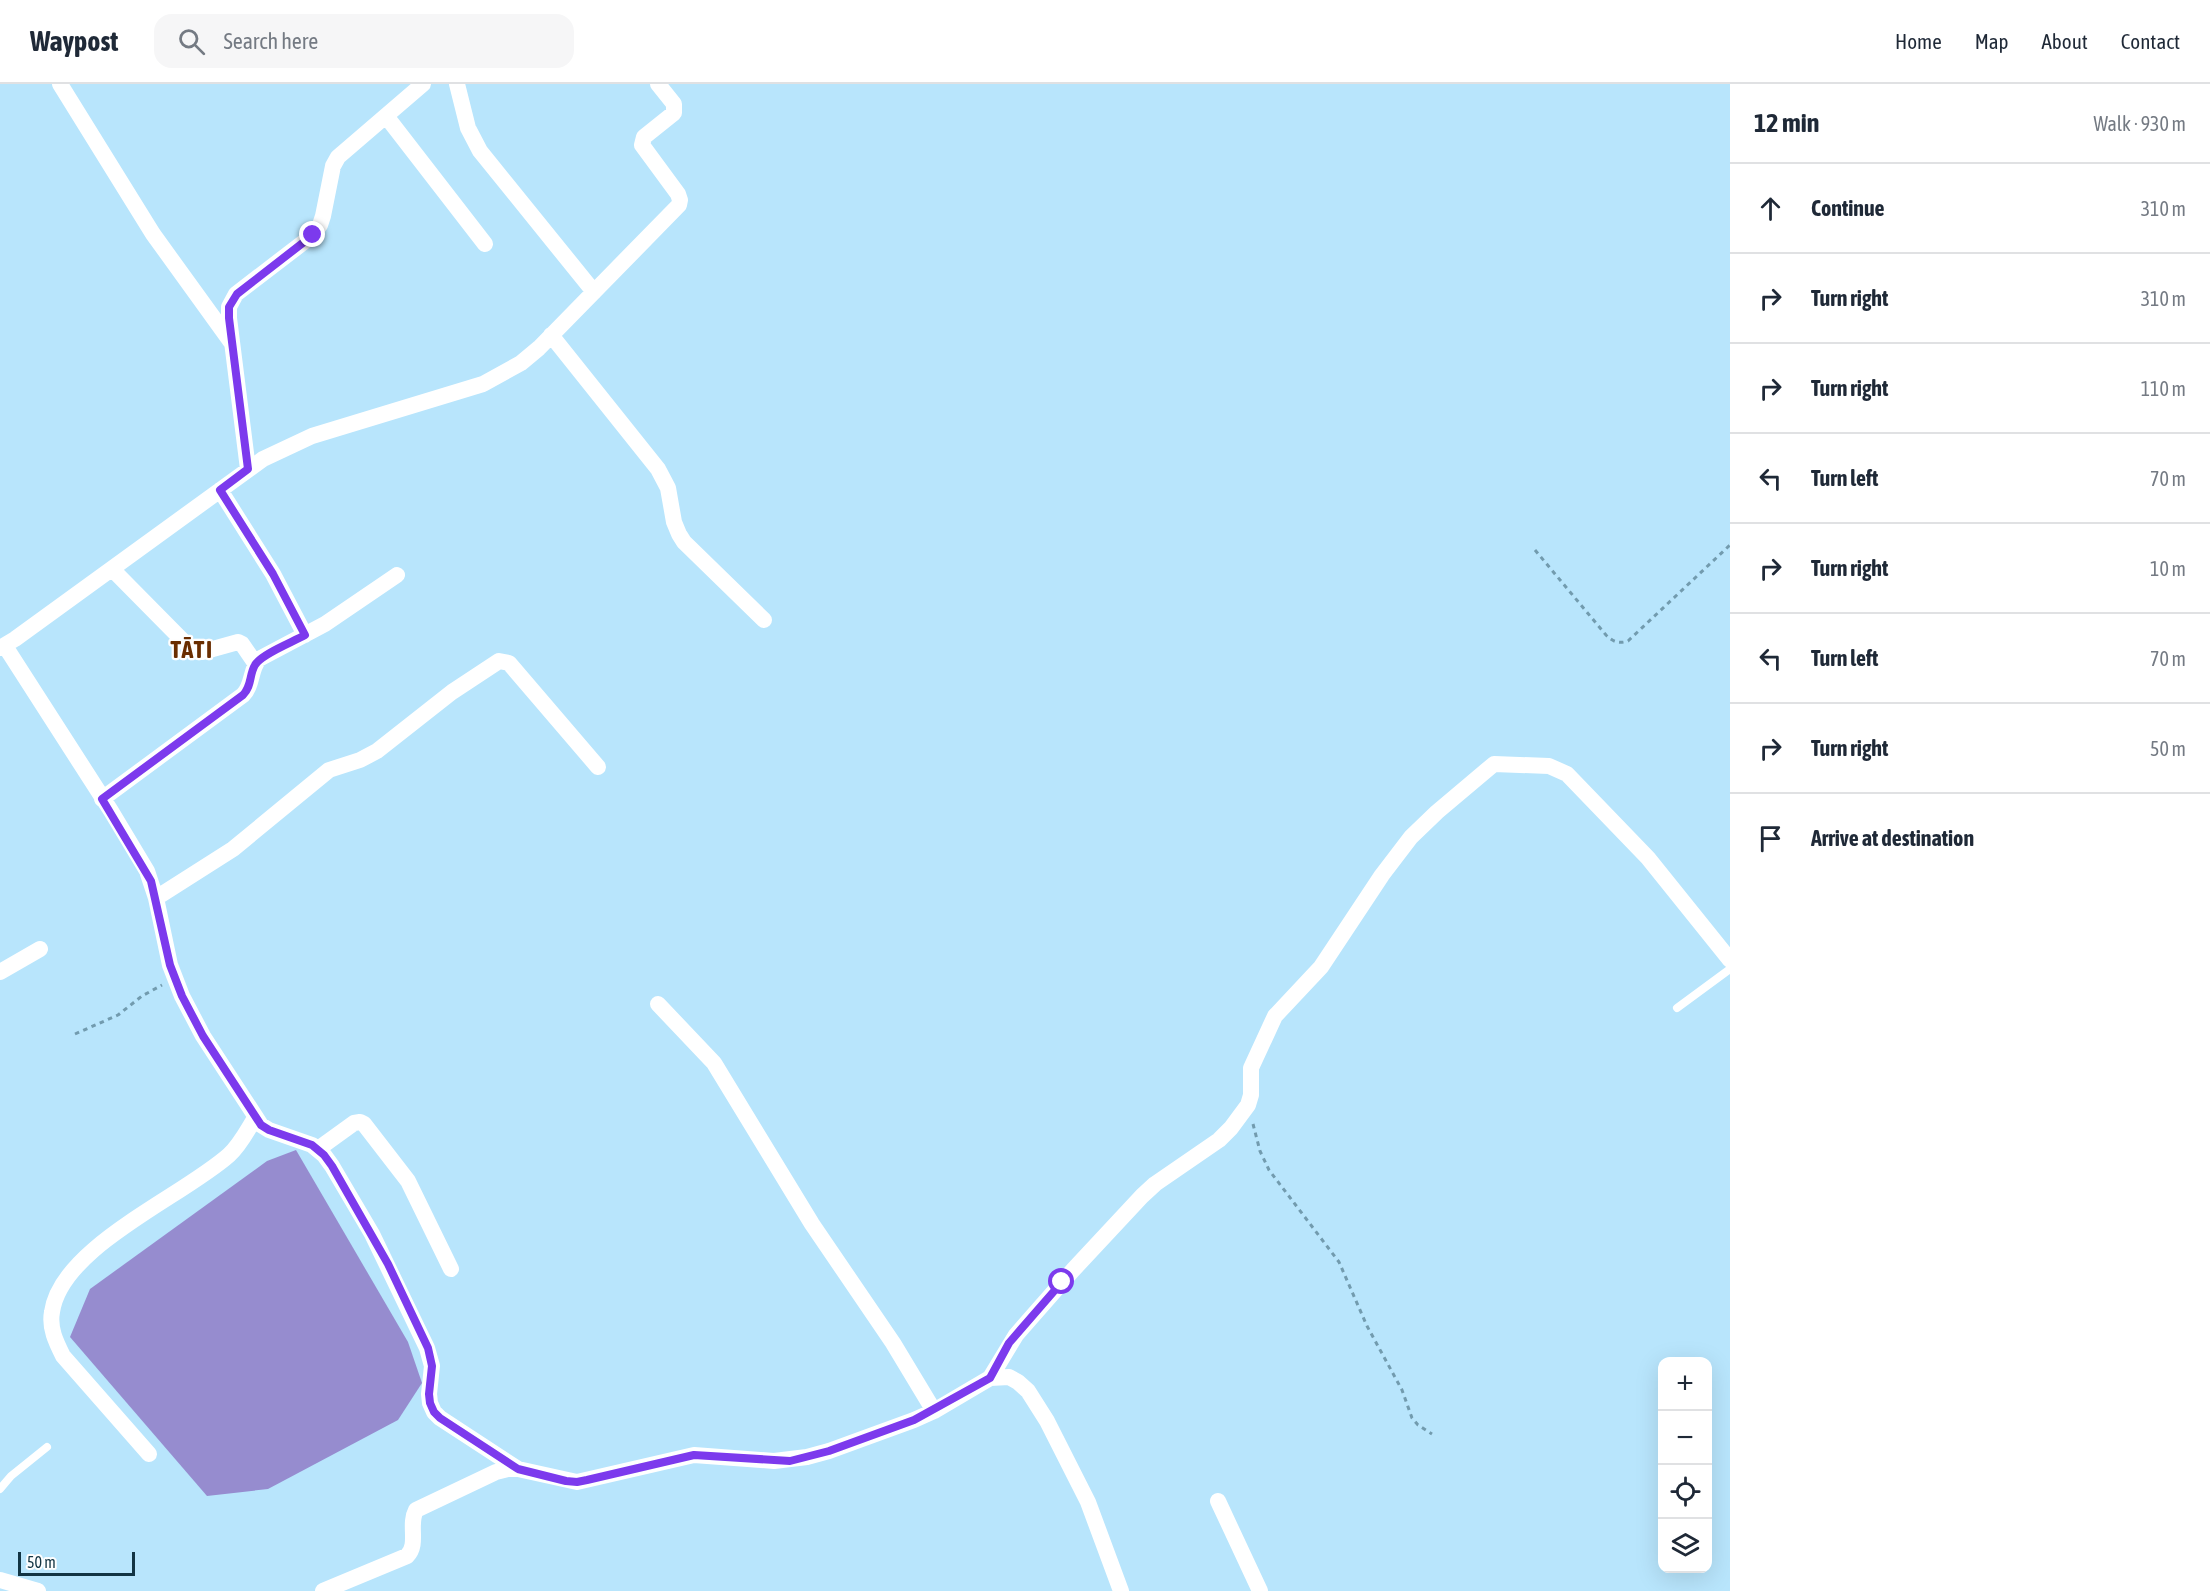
<!DOCTYPE html>
<html lang="en">
<head>
<meta charset="utf-8">
<style>
	body { margin:0; font-family:"Asap Condensed",sans-serif; background:#f6f6f7; color:#1f2937 }
	.controls { position:absolute; right:18px; bottom:18px; display:grid; overflow:hidden; border-radius:12px; box-shadow:0 6px 24px #0002 }
	.controls button { width:54px; height:54px; display:grid; place-items:center; padding:0; border:0; border-bottom:2px solid #e0e1e3; background:#fff; color:#1f2937; font:30px sans-serif }
	.scale { position:absolute; left:18px; bottom:15px; width:117px; box-sizing:border-box; padding-left:6px; border:3px solid #123443; border-top:0; font-size:16px; line-height:21px; white-space:nowrap; color:#123443; -webkit-text-stroke:4px #fefefe; paint-order:stroke }
	.stop { position:absolute; width:18px; height:18px; margin:-14px; border:4px solid #7c3aed; border-radius:50%; background:#fff }
	.stop.end { background:#7c3aed; border-color:#fff; box-shadow:0 2px 6px #0008 }
	.list { margin:0; padding:0; list-style:none }
	h2 { display:flex; justify-content:space-between; align-items:center; height:78px; margin:0; padding:0 24px; font-size:26px }
	h2 small { font-size:20px; font-weight:400; color:#747a83 }
	.list li { display:grid; grid-template-columns:39px 1fr auto; gap:18px; align-items:center; box-sizing:border-box; height:90px; padding:0 24px; border-top:2px solid #e0e1e3 }
	.list b { display:block; font-size:22px; white-space:nowrap }
	.list em { font-size:20px; font-style:normal; color:#747a83 }
	.icon { flex:none; width:33px; height:33px; fill:none; stroke:currentColor; stroke-width:2; stroke-linecap:round; stroke-linejoin:round }
	.map { position:relative; flex:none; width:1730px; height:1507px; overflow:hidden }
	header { display:flex; align-items:center; gap:36px; box-sizing:border-box; height:84px; padding:0 30px; background:#fff; border-bottom:2px solid #e0e1e3 }
	header strong { font-size:28px }
	nav { display:flex; gap:33px; margin-inline-start:auto; font-size:21px }
	.search { width:420px; height:54px; background:#f6f6f7; display:flex; align-items:center; gap:15px; box-sizing:border-box; padding:0 21px; border-radius:18px; color:#747a83; font-size:22px }
	main { display:flex }
	aside { flex:1; background:#fff }
	.map>svg:first-child { display:block }
	.water { fill:#968ccf }
	.lines { fill:none; stroke-linecap:round; stroke-linejoin:round }
	.path { stroke:#729bae; stroke-width:3; stroke-dasharray:4.5 4.5; stroke-linecap:butt }
	.service { stroke:#fff; stroke-width:8 }
	.minor { stroke:#fff; stroke-width:16 }
	.route { stroke:#7c3aed; stroke-width:8 }
	.labels { text-anchor:middle; dominant-baseline:central; stroke-width:4.5; stroke-linejoin:round; paint-order:stroke }
	.district-label { font-size:24px; font-weight:bold; letter-spacing:1.5px; fill:#692d00; stroke:#fefefe }
</style>
</head>
<body>
<header>
<strong>Waypost</strong>
<div class="search"><svg class="icon" aria-label="search" viewBox="0 0 24 24"><circle cx="10" cy="10" r="6"/><path d="M15 15l6 6"/></svg>Search here</div>
<nav><a>Home</a><a>Map</a><a>About</a><a>Contact</a></nav>
</header>
<main>
<div class="map">
<svg width="1730" height="1507" viewBox="0 0 1730 1507">
	<rect width="100%" height="100%" fill="#b8e5fc"/>
	<path class="water" d="M296 1066 408 1258 422 1299 398 1336 268 1405 207 1412 70 1253 90 1205 267 1077Z"/>
	<g class="lines">
		<path class="path" d="M1535 466 1606 551C1613 558 1619 560 1628 557L1730 461
			M75 950 118 931 142 912 162 901
			M1253 1040 1260 1067 1269 1086 1339 1178 1367 1242 1402 1306 1412 1334 1418 1341 1432 1350"/>
		<path class="service" d="M1677 924 1730 885
			M0 1405 11 1392 47 1363"/>
		<path class="minor" d="M60 0 153 150 231 258
			M457 0 468 44 480 67 594 208
			M386 32 485 160
			M551 251 658 385 668 404 674 438 679 450 684 458 764 536
			M248 385 229 234V223L236 210 313 151 320 141 323 132 333 82 338 73 423 0
			M220 406 273 490 305 551
			M112 485 193 567 202 568 238 558 242 560 255 579
			M5 562 111 727 147 787 156 814 170 881 182 912 203 952 261 1041 269 1046 312 1061 324 1071 332 1082 372 1150 427 1264 432 1282 429 1310 430 1319 434 1328 440 1334 518 1385
			M0 564 15 555 263 375 312 352 483 300 521 279 539 264 679 121 680 116 678 110 642 61 644 53 674 29V20L658 0
			M102 715 243 611C253 601 250 586 259 575L325 540 397 491
			M156 814 233 765 329 686 360 676 377 667 452 608 499 577 509 579 598 683
			M0 888 40 865
			M658 920 714 979 812 1140 893 1259 934 1327
			M318 1065 354 1039 360 1038 364 1040 408 1097 451 1185
			M990 1294 1016 1251 1073 1186 1142 1112 1155 1100 1219 1056 1231 1044 1248 1021 1251 1011V984L1275 932 1321 883 1382 791 1411 753 1437 728 1494 680 1549 682 1567 690 1648 774 1730 876
			M149 1370 63 1272C56 1258 49 1244 52 1228 61 1163 182 1113 229 1071 240 1061 247 1047 255 1034
			M1218 1417 1260 1507
			M0 1496 38 1507
			M323 1507 407 1472C419 1460 408 1441 416 1426L496 1388 508 1385H518L577 1398 694 1371 774 1377 807 1373 829 1367 914 1336 934 1327 990 1294 1009 1293 1018 1298 1028 1307 1047 1337 1088 1418 1121 1507"/>
	</g>
	<g class="lines">
		<path class="route" d="M313 151 237 210 229 223V234L248 385 220 406 273 490 305 551C293 558 261 570 255 581 249 591 252 602 243 611L102 715 151 797 170 881 182 912 203 952 261 1041 269 1046 312 1061 324 1071 332 1082 388 1180 428 1264 432 1282 429 1310 430 1319 434 1328 440 1334 518 1385 566 1397 577 1398 587 1396 694 1371 790 1377 829 1367 914 1336 990 1294 1009 1259 1062 1198"/>
	</g>
	<g class="labels">
		<g class="district-label">
			<text x="192" y="565">TĀTI</text>
		</g>
	</g>
</svg>
<div class="controls">
<button>+</button>
<button>−</button>
<button><svg class="icon" aria-label="locate" viewBox="0 0 24 24"><circle cx="12" cy="12" r="6"/><path d="M12 2v4M12 18v4M2 12h4M18 12h4"/></svg></button>
<button><svg class="icon" aria-label="layers" viewBox="0 0 24 24"><path d="M12 4l9 5-9 5-9-5zM3 14l9 5 9-5"/></svg></button>
</div>
<div class="scale">50 m</div>
<div class="stop" style="left:1062px;top:1198px"></div>
<div class="stop end" style="left:313px;top:151px"></div>
</div>
<aside>
<h2>12 min<small>Walk · 930 m</small></h2>
<ul class="list">
<li><svg class="icon" aria-label="ahead" viewBox="0 0 24 24"><path d="M12 20V5M6 11l6-6 6 6"/></svg><div><b>Continue</b></div><em>310 m</em></li>
<li><svg class="icon" aria-label="right" viewBox="0 0 24 24"><path d="M7 20v-9h11M14 6l5 5-5 5"/></svg><div><b>Turn right</b></div><em>310 m</em></li>
<li><svg class="icon" aria-label="right" viewBox="0 0 24 24"><path d="M7 20v-9h11M14 6l5 5-5 5"/></svg><div><b>Turn right</b></div><em>110 m</em></li>
<li><svg class="icon" aria-label="left" viewBox="0 0 24 24"><path d="M17 20v-9H6M10 6l-5 5 5 5"/></svg><div><b>Turn left</b></div><em>70 m</em></li>
<li><svg class="icon" aria-label="right" viewBox="0 0 24 24"><path d="M7 20v-9h11M14 6l5 5-5 5"/></svg><div><b>Turn right</b></div><em>10 m</em></li>
<li><svg class="icon" aria-label="left" viewBox="0 0 24 24"><path d="M17 20v-9H6M10 6l-5 5 5 5"/></svg><div><b>Turn left</b></div><em>70 m</em></li>
<li><svg class="icon" aria-label="right" viewBox="0 0 24 24"><path d="M7 20v-9h11M14 6l5 5-5 5"/></svg><div><b>Turn right</b></div><em>50 m</em></li>
<li><svg class="icon" aria-label="arrive" viewBox="0 0 24 24"><path d="M6 21V4h12l-3 4 3 4H6"/></svg><div><b>Arrive at destination</b></div></li>
</ul>
</aside>
</main>
</body>
</html>
